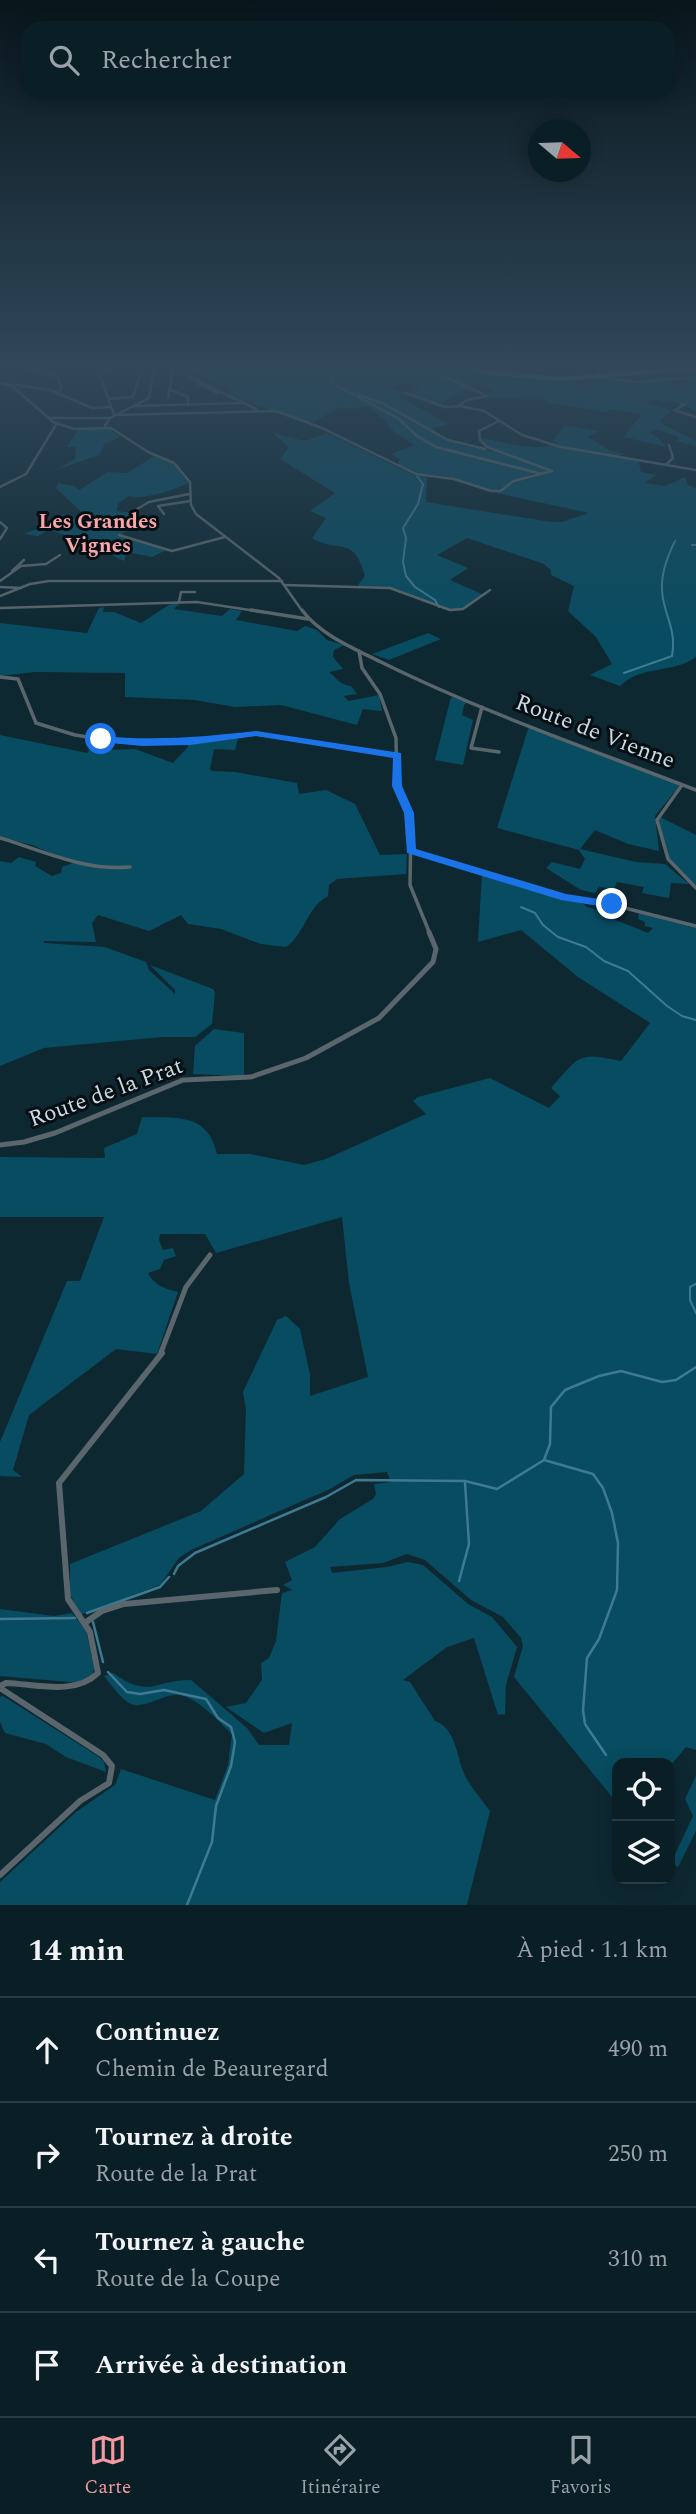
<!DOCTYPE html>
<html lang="fr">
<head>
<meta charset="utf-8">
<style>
  :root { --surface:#0a1e26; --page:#182b32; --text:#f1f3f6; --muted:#99a2a7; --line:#2a3c43; --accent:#f49aa0 }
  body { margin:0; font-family:Spectral,serif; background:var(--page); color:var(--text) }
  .controls { position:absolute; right:21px; bottom:21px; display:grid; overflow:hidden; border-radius:14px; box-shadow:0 4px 18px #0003 }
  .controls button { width:63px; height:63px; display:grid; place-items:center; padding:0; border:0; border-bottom:2px solid var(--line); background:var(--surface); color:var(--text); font:35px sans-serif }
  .compass { position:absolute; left:528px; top:119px; width:63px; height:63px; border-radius:50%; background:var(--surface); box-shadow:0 4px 18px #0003; rotate:109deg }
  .stop { position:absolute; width:21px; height:21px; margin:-16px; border:5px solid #1a73e8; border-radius:50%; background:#fff }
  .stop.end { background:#1a73e8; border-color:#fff; box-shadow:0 2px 7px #0008 }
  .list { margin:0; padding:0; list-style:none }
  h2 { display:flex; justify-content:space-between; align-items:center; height:91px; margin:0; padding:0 28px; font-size:30px }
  h2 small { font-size:23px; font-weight:400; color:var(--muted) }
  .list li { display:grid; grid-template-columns:46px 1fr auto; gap:21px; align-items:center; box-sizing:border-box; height:105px; padding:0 28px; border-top:2px solid var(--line) }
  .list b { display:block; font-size:26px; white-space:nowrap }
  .list p { margin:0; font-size:23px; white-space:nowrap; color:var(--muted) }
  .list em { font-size:23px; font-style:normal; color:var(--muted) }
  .icon { flex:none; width:38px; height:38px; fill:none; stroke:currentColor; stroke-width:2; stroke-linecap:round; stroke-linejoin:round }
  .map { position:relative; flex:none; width:696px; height:1905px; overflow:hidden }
  .search { position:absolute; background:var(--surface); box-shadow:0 4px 18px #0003; left:21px; right:21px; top:21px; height:77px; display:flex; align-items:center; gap:18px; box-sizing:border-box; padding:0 24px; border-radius:21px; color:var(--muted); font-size:26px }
  .sheet { height:511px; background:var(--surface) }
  nav { display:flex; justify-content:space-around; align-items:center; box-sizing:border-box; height:98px; border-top:2px solid var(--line); background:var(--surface); font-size:19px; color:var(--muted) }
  nav a { display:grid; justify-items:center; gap:4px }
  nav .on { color:var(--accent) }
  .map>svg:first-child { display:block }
</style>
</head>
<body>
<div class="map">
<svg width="696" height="1905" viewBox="0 0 696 1905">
  <rect width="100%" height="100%" fill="#0e2832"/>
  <g fill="#084c61">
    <path d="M184 366H347L343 369 350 366H451L473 373 573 379 577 385H588L596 379 641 385 640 382 675 380 676 385 685 387V379L696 377V412C686 403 670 400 653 400L648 404 671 410 659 422 696 441V446L676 441 679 437 655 429 649 433 656 436 667 447 624 437 641 415 611 409 607 412 547 403 544 399 487 398 493 387 474 385 470 389 476 393 465 391 436 404 405 393 422 387 409 383 391 387 404 394 397 396 448 424 434 428V432C453 446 471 447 493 451L480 438C508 442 533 453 559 443L553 441 565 425 598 431 588 437 611 451 625 454 618 456 638 459 641 472 656 475 645 483 665 486 685 477 688 485 696 488V657C673 674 640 665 620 686L590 675 612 664 596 637 568 611 574 586 551 575V570L544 564 467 538 437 555 468 568 450 580 484 595 464 608 450 610 394 588 360 587 358 585 365 576C354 534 338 554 312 538L326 518 310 511 335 493 280 459 289 447 273 433 305 441 327 433 414 475 427 477 426 502 551 522H562L589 513 496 493 518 481 546 474 538 472 494 491 446 476 415 473 398 464 400 459 391 454 414 445 394 432 385 420 367 406 350 409 341 407 311 423C283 412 255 406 228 394L232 391 188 370H179Z"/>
    <polygon points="109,429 120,437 105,443 99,455 58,469 75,459 76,447 67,447 78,430"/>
    <path d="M155 456 173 464 189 483C172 490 147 500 128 496L118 504 117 511 134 513 139 524 156 525V527H133L120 535 166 550 152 557 127 552 124 561 108 553 88 548 94 544 49 530 38 536 25 534C36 527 47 530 58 524L49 521 64 514 87 523 90 520 56 488 58 483 74 486 79 490 108 472 127 473Z"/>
    <path d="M172 603H180L174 609 222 616 230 609 242 611 236 620 297 631 305 626 317 630 327 640 344 645 334 650 333 657 343 669 329 672C335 677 342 686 351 686L357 694 343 696 349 701 379 695 382 711 363 709 357 725 281 705 235 707 195 700 125 697V673L35 672 0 676V623L87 633 99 608 104 607 103 612H114L141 623Z"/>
    <polygon points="428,633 441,639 389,660 372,654"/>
    <polygon points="451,697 468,702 464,705 462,715 473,720 463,765 435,760"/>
    <polygon points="529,726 680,785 655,816 659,851 628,844 595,830 580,849 636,862 665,864 689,884 671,883 669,898 642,893 644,887 617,882 614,889 599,887 595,893 581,890 546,868 552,862 580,869 585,859 579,850 497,828"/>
    <path d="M0 735 87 753 92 746 101 743 109 750 135 749 173 763 188 747 187 743 238 738 235 750 214 749 210 769 212 771 235 772 297 783 299 794 326 790 355 804 380 855 407 854 406 874 337 879 329 885 328 896C307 907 305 934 286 947L261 944 221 929 188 924 181 915 149 931 98 915 92 923 96 942 44 941V943L105 947 146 962 149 970 175 994V990L150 965 213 989 215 993 212 1024 195 1037H162L44 1048 0 1066V861L11 863 19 857 36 862 35 866 52 876 61 873 62 867 73 863 32 845 0 837Z"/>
    <path d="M658 816 696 835V886C669 866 660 851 658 816Z"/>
    <path d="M482 873 562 898 579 901 587 907 613 914V919L648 933 653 928 645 926V922L638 919 639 913 696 927V1750L686 1747 670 1766V1763H627L622 1758 619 1760 621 1763H617V1803L514 1677 523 1646 521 1638 503 1617 471 1600 425 1560 407 1554 383 1563 330 1567 332 1573 387 1567 408 1562 423 1565 468 1604 492 1617 517 1647 506 1685 505 1714 498 1715 474 1638 447 1647 403 1680 410 1682 435 1721C458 1729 456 1761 467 1779 473 1790 482 1800 490 1811L467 1905H0V1882L76 1812 115 1785 121 1769 215 1800 228 1765 232 1734C218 1721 203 1703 184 1696 167 1690 147 1710 131 1704 121 1700 111 1684 104 1676L113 1673C149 1699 155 1680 191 1680L247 1728 259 1745H289L292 1723 264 1733 226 1707 246 1703 262 1680 261 1663 269 1658 276 1641 282 1593 293 1590 283 1585 292 1580 285 1562 315 1547 340 1519 373 1499 376 1494 374 1484 391 1482 387 1472 354 1475 330 1489 191 1550 179 1558 160 1585 80 1615 70 1594V1564L201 1511 244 1474 246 1409 243 1392 277 1320 286 1316 300 1329 310 1375V1396L368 1377 349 1283 342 1217 216 1253 205 1234H160L159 1240 163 1250 173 1248 176 1256 164 1260 160 1269 148 1273C154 1285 165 1289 178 1292L157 1354 116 1349 29 1415 13 1470 22 1477 0 1476V1442L67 1281H80L104 1217H0V1157L105 1158 104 1148 137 1134 142 1117C177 1118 208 1113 217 1154H250L304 1165 326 1159 426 1114 413 1101 418 1097 490 1078 549 1108 560 1096 551 1088C580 1056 576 1052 621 1061L650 1023 578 977 521 930 478 942Z"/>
    <polygon points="214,1029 244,1033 244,1076 193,1074 195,1046"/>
    <polygon points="0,1609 54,1616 72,1613 86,1630 94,1668 92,1675 82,1683 0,1676"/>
    <polygon points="3,1696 99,1757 104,1762 106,1772 66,1757 46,1744 5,1733 0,1722 0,1697"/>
    <polygon points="696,1776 696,1831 678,1867 671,1863 693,1816 685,1799"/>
  </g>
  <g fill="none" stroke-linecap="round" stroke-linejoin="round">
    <g stroke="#3e7b92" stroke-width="2">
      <polyline points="417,476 423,484 418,504 403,528 406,538 403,562 406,576 415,587 435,600 439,607"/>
      <polyline points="692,545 696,545"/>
      <path d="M624 673 672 656C677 627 663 615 662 590 661 573 668 555 675 541"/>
      <polyline points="521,907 535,913 543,925 558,937 586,947 604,961 628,971 667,1006 682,1016 696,1020"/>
      <polyline points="696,1284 690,1287 690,1300 696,1313"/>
    </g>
    <g stroke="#3e7b92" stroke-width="2.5">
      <polyline points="544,1460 593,1474 603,1488 612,1513 618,1543 617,1590 599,1639 587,1658 583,1710 585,1724 606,1755"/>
      <polyline points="174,1574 178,1566 195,1553 326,1497 356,1480 465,1481 497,1489 544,1460 550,1444 551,1407 565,1390 599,1376 621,1371 662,1382 676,1380 696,1367"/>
      <polyline points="459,1581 469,1544 465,1483"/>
      <polyline points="87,1613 160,1587 169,1577"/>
      <polyline points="0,1619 75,1618"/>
      <polyline points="93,1622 103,1662"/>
      <polyline points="108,1672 127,1692 140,1694 164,1690 206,1699 218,1718 231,1727 235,1742 231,1766 216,1806 212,1842 187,1905"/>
    </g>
    <g stroke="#5a666b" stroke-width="2.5">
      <polyline points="17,366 57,376 62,389 57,392"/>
      <polyline points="100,366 113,368 100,375 114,415"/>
      <polyline points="167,366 256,409"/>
      <polyline points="348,366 333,376 332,383 399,419 417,436 436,447 542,474"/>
      <polyline points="595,366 603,376"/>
      <polyline points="423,367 487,396 467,400 460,405"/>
      <polyline points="593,377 638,382 696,377"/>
      <polyline points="0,383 12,386 53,422 74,429 111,428 148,452 174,463 190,482 191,505 196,514 279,578 303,612"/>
      <polyline points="197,383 218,393"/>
      <polyline points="11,384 50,390 92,408 111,407"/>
      <polyline points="169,389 188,397 188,405"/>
      <polyline points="405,393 445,407 460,406 484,411 522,435 561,447 696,470"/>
      <polyline points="359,395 384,404 448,440 485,449"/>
      <polyline points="168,398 173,371"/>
      <polyline points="108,399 133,397 139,378 138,368 154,366"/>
      <polyline points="134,406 244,403"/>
      <polyline points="674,410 696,417"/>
      <polyline points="675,410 684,405 681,404"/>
      <polyline points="115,415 276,411 322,428 416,474 454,479 491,491 500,491 514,481 552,471 487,447 480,440 479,431 499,421"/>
      <polyline points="49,418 109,418"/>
      <polyline points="105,426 110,418 149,398 155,366"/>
      <polyline points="666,465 673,458 669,445"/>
      <polyline points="0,487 26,474 57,423"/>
      <polyline points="137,509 149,502 189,494"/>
      <polyline points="164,514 158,506 190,501"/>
      <polyline points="0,522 7,528 0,539"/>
      <polyline points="119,535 172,551 225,537"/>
      <polyline points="12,571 24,560"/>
      <polyline points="0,581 21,566 46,564 60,555"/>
      <polyline points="284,585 390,588 450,610 463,609 490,590"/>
      <polyline points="0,587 21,588"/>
      <polyline points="0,596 30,584 49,581 282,581"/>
      <polyline points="179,602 181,592 195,592"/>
      <polyline points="0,608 197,602 263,612"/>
    </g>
    <g stroke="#5a666b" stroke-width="3.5">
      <polyline points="251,610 308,619"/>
      <path d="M302 610C319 634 355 649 381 662 482 712 590 749 696 790"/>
      <polyline points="359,651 362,668 380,694 396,738 397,786 411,822 410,885 430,934"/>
      <polyline points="0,677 18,679 36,723 75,735 120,742 190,742 256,734 398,755"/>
      <polyline points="482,707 471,748 499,752"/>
      <polyline points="682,785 657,820 668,859 696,888"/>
      <path d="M0 838C44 851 83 871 130 867"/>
      <polyline points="411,851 565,897 605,903 696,926"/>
    </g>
    <g stroke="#5a666b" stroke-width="5">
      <polyline points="0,1145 24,1142 55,1133 183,1080 251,1077 306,1058 379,1018 433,962 436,949 429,932"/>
      <polyline points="160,1355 186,1287 210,1255"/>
    </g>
    <g stroke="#5a666b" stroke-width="6">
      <polyline points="86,1622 102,1611 124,1604 277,1590"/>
      <path d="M0 1686 6 1683C35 1684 75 1696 98 1673L90 1632 68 1599 59 1483 162 1353"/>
      <polyline points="0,1688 103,1755 112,1766 109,1783 80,1801 0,1875"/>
    </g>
    <polyline stroke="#798b94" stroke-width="4.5" points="457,366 495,373 561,379 696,368"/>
  </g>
  <linearGradient id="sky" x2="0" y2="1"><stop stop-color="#08161c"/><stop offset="0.58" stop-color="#30485a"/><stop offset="1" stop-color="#30485a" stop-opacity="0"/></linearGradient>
  <rect width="696" height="632" fill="url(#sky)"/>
  <path fill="#1a73e8" d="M256 731 401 753 402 786 414 813 416 849 566 894 612 901 617 904 612 908 561 900 407 853 404 813 392 786 393 758 256 736 190 745 142 746 101 742 97 739 101 736C154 741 204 737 256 731Z"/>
  <g text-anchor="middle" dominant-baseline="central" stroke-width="6" stroke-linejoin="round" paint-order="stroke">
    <g font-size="21" font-weight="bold" fill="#f9a5aa" stroke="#050f13">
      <text x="98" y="522">Les Grandes<tspan x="98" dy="24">Vignes</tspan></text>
    </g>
    <g font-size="23" fill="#cbdae1" stroke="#050f13">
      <text transform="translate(595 732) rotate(21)">Route de Vienne</text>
      <text transform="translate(106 1093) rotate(-20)">Route de la Prat</text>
    </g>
  </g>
</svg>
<div class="controls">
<button><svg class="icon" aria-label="locate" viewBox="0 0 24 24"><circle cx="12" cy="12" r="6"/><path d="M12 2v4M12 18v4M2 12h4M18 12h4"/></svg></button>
<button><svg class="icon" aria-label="layers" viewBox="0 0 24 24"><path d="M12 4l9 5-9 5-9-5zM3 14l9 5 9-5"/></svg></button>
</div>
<svg class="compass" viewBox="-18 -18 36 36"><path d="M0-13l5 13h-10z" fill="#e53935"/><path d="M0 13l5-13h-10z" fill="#99a2a7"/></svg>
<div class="stop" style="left:101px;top:739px"></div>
<div class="stop end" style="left:612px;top:904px"></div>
<div class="search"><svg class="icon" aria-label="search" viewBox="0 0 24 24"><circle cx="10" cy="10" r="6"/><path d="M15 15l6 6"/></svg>Rechercher</div>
</div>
<section class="sheet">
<h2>14 min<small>À pied · 1.1 km</small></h2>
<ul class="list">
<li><svg class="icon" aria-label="ahead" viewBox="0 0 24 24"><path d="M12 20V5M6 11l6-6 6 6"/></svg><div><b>Continuez</b><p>Chemin de Beauregard</p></div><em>490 m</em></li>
<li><svg class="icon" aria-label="right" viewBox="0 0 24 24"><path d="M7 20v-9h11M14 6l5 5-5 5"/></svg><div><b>Tournez à droite</b><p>Route de la Prat</p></div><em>250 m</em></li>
<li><svg class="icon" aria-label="left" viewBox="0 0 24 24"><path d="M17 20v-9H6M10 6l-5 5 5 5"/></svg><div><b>Tournez à gauche</b><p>Route de la Coupe</p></div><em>310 m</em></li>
<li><svg class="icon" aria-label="arrive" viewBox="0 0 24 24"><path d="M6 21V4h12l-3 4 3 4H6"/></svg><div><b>Arrivée à destination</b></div></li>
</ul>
</section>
<nav>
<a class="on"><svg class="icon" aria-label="map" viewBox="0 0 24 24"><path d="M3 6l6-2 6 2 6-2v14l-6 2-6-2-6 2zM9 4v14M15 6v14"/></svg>Carte</a>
<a><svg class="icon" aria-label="directions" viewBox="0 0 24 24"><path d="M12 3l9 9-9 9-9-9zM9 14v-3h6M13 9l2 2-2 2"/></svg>Itinéraire</a>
<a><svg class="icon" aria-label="saved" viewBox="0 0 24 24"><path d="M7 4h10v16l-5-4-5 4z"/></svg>Favoris</a>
</nav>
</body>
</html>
